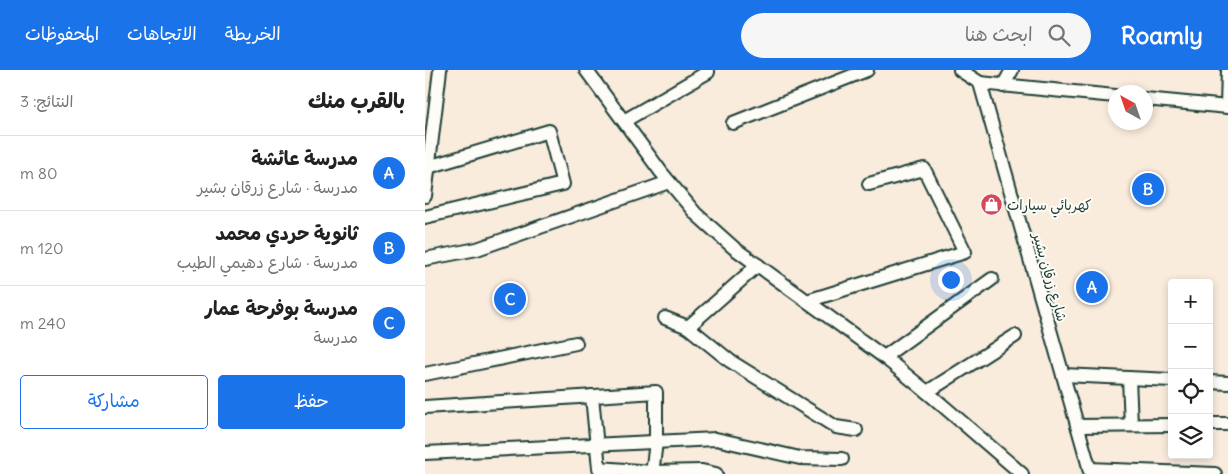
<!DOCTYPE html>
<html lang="ar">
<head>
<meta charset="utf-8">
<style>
  :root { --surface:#fff; --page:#f6f6f6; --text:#222; --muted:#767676; --line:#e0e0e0; --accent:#1a73e8 }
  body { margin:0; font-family:Delius,"Playpen Sans Arabic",sans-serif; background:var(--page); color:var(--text); direction:rtl }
  .controls { position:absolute; right:15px; bottom:15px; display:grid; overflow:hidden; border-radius:5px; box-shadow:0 2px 8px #0003 }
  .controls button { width:45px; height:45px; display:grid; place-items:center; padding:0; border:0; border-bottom:1px solid var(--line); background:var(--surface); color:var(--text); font:25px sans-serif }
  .compass { position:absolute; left:683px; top:15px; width:45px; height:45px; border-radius:50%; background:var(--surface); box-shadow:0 2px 8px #0003; rotate:320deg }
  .you { position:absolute; left:525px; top:209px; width:18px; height:18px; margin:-12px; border:4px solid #fff; border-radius:50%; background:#1a73e8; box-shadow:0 0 0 8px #1a73e833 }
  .badge { display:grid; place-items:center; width:32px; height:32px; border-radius:50%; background:var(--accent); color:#fff; font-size:16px; font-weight:700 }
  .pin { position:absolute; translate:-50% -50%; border:2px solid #fff; box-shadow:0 1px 5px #0006 }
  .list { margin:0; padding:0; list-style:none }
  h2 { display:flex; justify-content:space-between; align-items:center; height:65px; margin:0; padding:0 20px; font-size:21px }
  h2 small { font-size:16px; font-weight:400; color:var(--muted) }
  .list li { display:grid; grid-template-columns:32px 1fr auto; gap:15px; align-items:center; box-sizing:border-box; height:75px; padding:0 20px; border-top:1px solid var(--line) }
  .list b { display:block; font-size:19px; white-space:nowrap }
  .list p { margin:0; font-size:16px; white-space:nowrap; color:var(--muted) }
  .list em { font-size:16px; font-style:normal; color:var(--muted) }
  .actions { display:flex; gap:10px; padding:15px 20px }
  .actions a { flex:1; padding:11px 0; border:1px solid var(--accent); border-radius:5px; text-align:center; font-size:18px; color:var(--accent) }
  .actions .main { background:var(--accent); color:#fff }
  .icon { flex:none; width:28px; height:28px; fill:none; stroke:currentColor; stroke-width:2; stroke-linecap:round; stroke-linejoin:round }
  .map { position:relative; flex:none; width:803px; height:404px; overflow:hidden; direction:ltr }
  header { display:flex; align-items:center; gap:30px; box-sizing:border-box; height:70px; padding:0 25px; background:var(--accent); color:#fff }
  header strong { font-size:24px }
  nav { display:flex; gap:28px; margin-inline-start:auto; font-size:18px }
  .search { width:350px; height:45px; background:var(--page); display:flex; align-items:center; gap:12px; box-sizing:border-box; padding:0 18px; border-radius:28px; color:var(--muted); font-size:19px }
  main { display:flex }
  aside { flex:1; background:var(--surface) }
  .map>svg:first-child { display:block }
</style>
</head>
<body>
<header>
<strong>Roamly</strong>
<div class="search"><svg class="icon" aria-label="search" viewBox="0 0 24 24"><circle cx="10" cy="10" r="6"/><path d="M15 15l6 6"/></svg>ابحث هنا</div>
<nav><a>الخريطة</a><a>الاتجاهات</a><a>المحفوظات</a></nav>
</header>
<main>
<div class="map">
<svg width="803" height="404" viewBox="0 0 803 404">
  <rect width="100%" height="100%" fill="#f9ecdd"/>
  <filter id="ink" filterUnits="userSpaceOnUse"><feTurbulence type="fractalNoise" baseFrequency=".02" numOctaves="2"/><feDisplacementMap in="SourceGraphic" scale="10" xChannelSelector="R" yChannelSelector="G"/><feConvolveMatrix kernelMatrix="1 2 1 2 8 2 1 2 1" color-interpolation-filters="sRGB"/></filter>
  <g filter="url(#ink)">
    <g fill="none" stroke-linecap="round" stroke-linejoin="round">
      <defs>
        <g id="minor">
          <polyline points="161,0 236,102 271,144 309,178 459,287 502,322 597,404"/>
          <polyline points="535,0 555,13 666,404"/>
          <polyline points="555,13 690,26"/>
          <polyline points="578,16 587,0"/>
          <polyline points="720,29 803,37"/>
          <polyline points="802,37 803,0"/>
          <polyline points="199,51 283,2"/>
          <polyline points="308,53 442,0"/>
          <polyline points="0,126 15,0"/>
          <polyline points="0,147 138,114 124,61 3,97"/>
          <polyline points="0,189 52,179 244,112"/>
          <polyline points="382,231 540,182 499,99 444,114"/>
          <polyline points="240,248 263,257 333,195"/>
          <polyline points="263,257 305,291 411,357 431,360"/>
          <polyline points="459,287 567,209"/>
          <polyline points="0,304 151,273"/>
          <polyline points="638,305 747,310"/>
          <polyline points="704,308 706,355"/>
          <polyline points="784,312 803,313"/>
          <polyline points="502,322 590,266"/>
          <polyline points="167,326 174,398 227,402 277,401 291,404"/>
          <polyline points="0,337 231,322 231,372 227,404"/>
          <polyline points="784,354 803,354"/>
          <polyline points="652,356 747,355"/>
          <polyline points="0,383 291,369 375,388 417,389"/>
          <polyline points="664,399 790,404"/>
        </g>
      </defs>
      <use href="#minor" stroke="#1f3d34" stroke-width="16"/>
      <use href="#minor" stroke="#fdfcf7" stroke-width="12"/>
    </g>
  </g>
  <defs>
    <symbol id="shop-disc" viewBox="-11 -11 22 22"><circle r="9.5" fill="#d1495b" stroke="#fdfcf7"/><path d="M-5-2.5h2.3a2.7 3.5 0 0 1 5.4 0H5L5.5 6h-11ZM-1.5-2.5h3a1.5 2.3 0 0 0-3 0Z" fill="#fff"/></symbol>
  </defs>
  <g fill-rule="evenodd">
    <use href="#shop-disc" x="554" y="122" width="25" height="25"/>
  </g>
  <g text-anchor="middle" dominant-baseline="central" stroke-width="4" stroke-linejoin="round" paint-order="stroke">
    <g font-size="14" fill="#1f3d34" stroke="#fdfcf7" text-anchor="start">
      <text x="582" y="135">كهربائي سيارات</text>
    </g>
    <g font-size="14" fill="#1f3d34" stroke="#fdfcf7">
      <text transform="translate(625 207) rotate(74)">شارع زرقان بشير</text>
    </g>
  </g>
</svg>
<div class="controls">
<button>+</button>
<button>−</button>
<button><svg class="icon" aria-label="locate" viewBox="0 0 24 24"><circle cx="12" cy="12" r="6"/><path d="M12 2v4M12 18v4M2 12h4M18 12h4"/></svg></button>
<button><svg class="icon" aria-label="layers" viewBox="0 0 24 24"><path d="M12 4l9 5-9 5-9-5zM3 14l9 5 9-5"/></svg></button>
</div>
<svg class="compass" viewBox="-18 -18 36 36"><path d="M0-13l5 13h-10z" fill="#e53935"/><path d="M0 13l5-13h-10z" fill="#767676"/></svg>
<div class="you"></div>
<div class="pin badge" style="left:667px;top:217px">A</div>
<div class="pin badge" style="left:723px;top:119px">B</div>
<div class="pin badge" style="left:85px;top:229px">C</div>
</div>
<aside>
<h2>بالقرب منك<small>النتائج: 3</small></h2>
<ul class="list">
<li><span class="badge">A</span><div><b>مدرسة عائشة</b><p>مدرسة · شارع زرقان بشير</p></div><em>80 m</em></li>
<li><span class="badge">B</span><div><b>ثانوية حردي محمد</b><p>مدرسة · شارع دهيمي الطيب</p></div><em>120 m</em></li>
<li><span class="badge">C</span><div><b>مدرسة بوفرحة عمار</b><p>مدرسة</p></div><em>240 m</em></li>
</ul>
<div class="actions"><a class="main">حفظ</a><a>مشاركة</a></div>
</aside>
</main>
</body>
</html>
